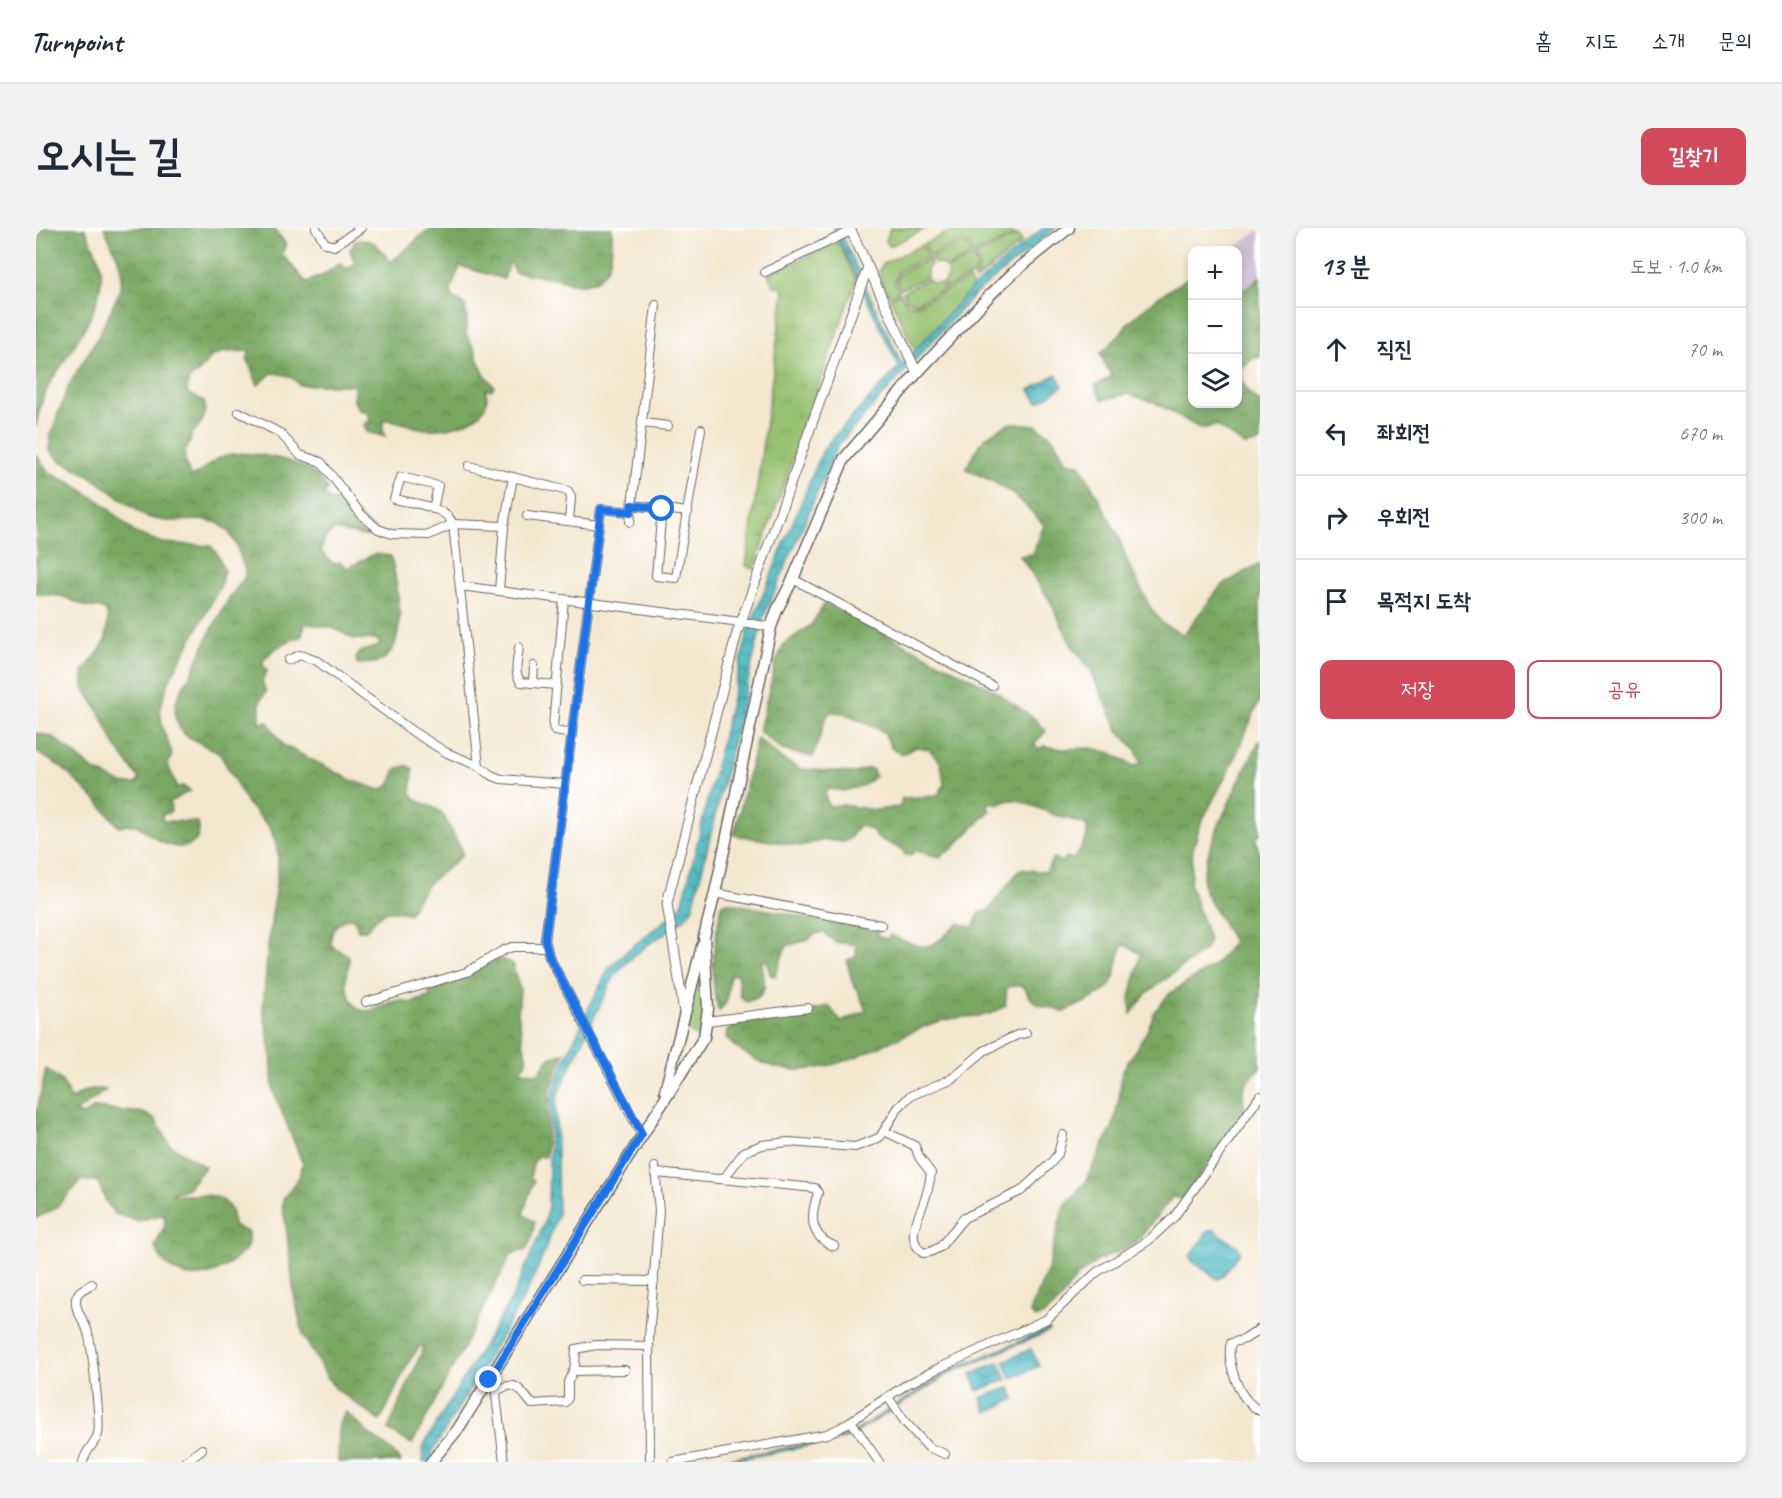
<!DOCTYPE html>
<html lang="ko">
<head>
<meta charset="utf-8">
<style>
  :root { --surface:#fff; --page:#f2f2f3; --text:#1f2937; --muted:#747a83; --line:#e0e1e3; --accent:#d1495b }
  body { margin:0; font-family:Caveat,"Poor Story",sans-serif; background:var(--page); color:var(--text) }
  .controls { position:absolute; right:18px; top:18px; display:grid; overflow:hidden; border-radius:12px; box-shadow:0 3px 9px #0003 }
  .controls button { width:54px; height:54px; display:grid; place-items:center; padding:0; border:0; border-bottom:2px solid var(--line); background:var(--surface); color:var(--text); font:30px sans-serif }
  .stop { position:absolute; width:18px; height:18px; margin:-14px; border:4px solid #1a73e8; border-radius:50%; background:#fff }
  .stop.end { background:#1a73e8; border-color:#fff; box-shadow:0 2px 6px #0008 }
  .list { margin:0; padding:0; list-style:none }
  h2 { display:flex; justify-content:space-between; align-items:center; height:78px; margin:0; padding:0 24px; font-size:26px }
  h2 small { font-size:20px; font-weight:400; color:var(--muted) }
  .list li { display:grid; grid-template-columns:39px 1fr auto; gap:18px; align-items:center; box-sizing:border-box; height:84px; padding:0 24px; border-top:2px solid var(--line) }
  .list b { display:block; font-size:22px; white-space:nowrap }
  .list em { font-size:20px; font-style:normal; color:var(--muted) }
  .actions { display:flex; gap:12px; padding:18px 24px }
  .actions a { flex:1; padding:14px 0; border:2px solid var(--accent); border-radius:12px; text-align:center; font-size:21px; color:var(--accent) }
  .actions .main { background:var(--accent); color:#fff }
  .icon { flex:none; width:33px; height:33px; fill:none; stroke:currentColor; stroke-width:2; stroke-linecap:round; stroke-linejoin:round }
  .map { position:relative; flex:none; width:1224px; height:1234px; overflow:hidden; border-radius:12px }
  header { display:flex; align-items:center; gap:36px; box-sizing:border-box; height:84px; padding:0 30px; background:var(--surface); border-bottom:2px solid var(--line) }
  header strong { font-size:28px }
  nav { display:flex; gap:33px; margin-inline-start:auto; font-size:21px }
  .intro { display:flex; align-items:center; justify-content:space-between; box-sizing:border-box; height:144px; padding:0 36px }
  h1 { margin:0; font-size:42px }
  .button { padding:15px 27px; border-radius:12px; background:var(--accent); color:#fff; font-size:21px; font-weight:700 }
  main { display:flex; gap:36px; padding:0 36px }
  aside { flex:1; background:var(--surface); border-radius:12px; box-shadow:0 3px 9px #0003 }
  .map>svg:first-child { display:block }
</style>
</head>
<body>
<header>
<strong>Turnpoint</strong>
<nav><a>홈</a><a>지도</a><a>소개</a><a>문의</a></nav>
</header>
<div class="intro"><h1>오시는 길</h1><a class="button">길찾기</a></div>
<main>
<div class="map">
<svg width="1224" height="1234" viewBox="0 0 1224 1234">
  <defs>
    <pattern id="forest-crowns" width="20" height="18" patternUnits="userSpaceOnUse" patternTransform="scale(1.5)"><rect width="20" height="18" fill="#79a762"/><path d="M2 6a3 3 0 1 1 6 0M12 15a3 3 0 1 1 6 0" fill="none" stroke="#628750"/></pattern>
    <pattern id="park-tufts" width="24" height="20" patternUnits="userSpaceOnUse" patternTransform="scale(1.5)"><rect width="24" height="20" fill="#97c16f"/><path d="M3 7l-1-3M5 7V3M7 7l1-3M15 17l-1-3M17 17v-4M19 17l1-3" fill="none" stroke="#82a560"/></pattern>
    <pattern id="water-waves" width="16" height="10" patternUnits="userSpaceOnUse" patternTransform="scale(1.5)"><rect width="16" height="10" fill="#48b7c1"/><path d="M0 5q4-4 8 0t8 0" fill="none" stroke="#3b949c"/></pattern>
  </defs>
  <rect width="100%" height="100%" fill="#fff"/>
  <filter id="ink" filterUnits="userSpaceOnUse"><feTurbulence type="fractalNoise" baseFrequency=".0167" numOctaves="2"/><feDisplacementMap in="SourceGraphic" scale="12" xChannelSelector="R" yChannelSelector="G"/><feConvolveMatrix kernelMatrix="1 2 1 2 8 2 1 2 1" color-interpolation-filters="sRGB"/></filter>
  <filter id="wash" filterUnits="userSpaceOnUse"><feTurbulence type="fractalNoise" baseFrequency=".008" numOctaves="4" result="noise"/><feDisplacementMap in="SourceGraphic" scale="24" xChannelSelector="R" yChannelSelector="G"/><feGaussianBlur stdDeviation="1.35" result="paint"/><feColorMatrix in="noise" values="0 0 0 0 0 0 0 0 0 0 0 0 0 0 0 0 0 1.4 0 .05"/><feComposite in="paint" operator="in"/></filter>
  <g filter="url(#wash)">
    <rect width="100%" height="100%" fill="#f4e7d0"/>
    <polygon fill="#ccbfd4" points="1224,2 1224,120 1202,88 1202,22 1194,22"/>
    <g fill="#97c16f" stroke="#5a6e46" stroke-width="1.5">
      <polygon points="854,0 891,0 854,18 850,13"/>
      <polygon points="921,0 963,0 979,6 938,26 933,17 925,13 894,28 888,16"/>
      <polygon points="982,7 986,14 939,53 937,49 941,47 943,40 939,28"/>
      <polygon points="925,16 931,18 936,27 910,40 906,36 898,35 895,30"/>
      <path d="M886 17 892 29 861 44 859 54 863 63 853 68C847 56 838 45 848 35Z"/>
      <polygon points="937,29 941,38 940,45 910,60 907,55 912,49 911,42"/>
      <polygon points="893,31 895,36 891,42 891,49 865,61 861,53 863,46"/>
      <polygon points="892,51 896,55 905,56 908,61 880,75 871,72 867,64"/>
      <polygon points="933,51 937,60 880,121 878,120 854,70 864,65 871,76 881,77"/>
      <polygon points="665,745 669,781 663,810 651,802"/>
    </g>
    <g fill="url(#forest-crowns)" stroke="#4a623f" stroke-width="1.5">
      <path d="M0 0H49C54 15 64 26 65 43 68 80 33 125 14 155 6 169 3 183 0 199Z"/>
      <path d="M68 0H237L250 16 246 26 270 54 288 47 304 35 311 41 319 36 314 22 319 13C338 8 344 21 355 34L394 0H576C577 26 576 55 543 56 534 56 528 52 520 50 506 48 492 46 478 44L476 36 473 35 468 51 424 38 415 61 416 68 429 78 431 89 430 106 440 123 441 130 449 147 458 158 456 162 450 161C450 166 452 171 450 175 444 197 403 204 384 200 373 198 363 193 352 192L347 193V201L349 209 331 204 328 196 334 193 332 184 323 182 318 173V157H263C255 147 248 146 236 145L222 157 211 131 214 123 187 124 175 129 163 144 152 152 151 165 168 173C171 192 166 194 155 207 156 216 151 218 149 225 147 233 152 243 155 249 167 244 173 233 186 229 207 220 257 231 276 244 282 248 287 255 292 261L288 267 295 273 298 272 306 278 308 276 344 306 328 308 299 302 289 310 285 323 297 336 304 334 312 340 338 326 355 328C361 354 375 419 344 433 338 436 328 435 321 436L320 429 324 424 343 418V412L318 411 297 400 269 395 266 408C249 414 236 420 226 435L231 443 226 453 230 464 224 473V496L231 493 247 517 315 552 344 562C347 560 351 559 353 557 361 546 354 539 373 538L377 542 375 565C383 578 396 575 406 585L425 620 426 626C417 638 404 644 394 654 385 663 379 675 373 686 344 679 349 683 330 702H322L320 695 316 690C302 691 292 704 296 718L313 728C315 742 306 746 312 764 327 807 353 761 373 775L393 769 394 764 460 732 466 731 478 737V743L484 761 482 786 491 833 484 842 502 846 512 831 528 825 513 866 510 929 501 928 498 933 494 949 498 952 487 986 499 994 495 1012 490 1022 475 1026C443 1090 410 1153 376 1216L352 1202 388 1119 384 1118 374 1132 344 1193 299 1160 291 1149 267 1107 258 1067 250 997 246 977 247 971 263 949 267 936 237 862 235 822 227 781 232 718 242 640V626L239 613 234 600 211 575 184 526 149 507 144 501 139 489 140 475 145 462 156 445 173 406 193 370 209 349V342L200 316 193 304 182 295 169 292 130 293 110 289 53 247 23 232 14 222V208L33 157 62 109 83 65 86 48 82 30Z"/>
      <path d="M1156 47V176H1202V65H1204L1224 49V129L1218 130 1206 140C1205 156 1210 165 1224 174V214L1209 218 1181 198 1165 201 1118 174 1092 166 1066 172 1059 158 1076 148 1064 126 1085 106 1091 96 1118 72Z"/>
      <path d="M975 195 1000 197 1016 209 1032 235 1044 236 1082 307 1091 333 1114 379 1127 396 1147 407 1185 358 1224 335V471L1197 534 1164 597 1157 621 1154 657 1173 711 1169 722 1111 765 1095 786 1094 769 1105 726 1087 716C1082 727 1081 738 1078 749 1073 767 1043 776 1028 784 1021 781 1005 779 1000 775 985 765 996 753 971 759L969 778C964 780 959 785 953 786 943 789 932 788 921 790 911 791 900 794 890 798 836 819 772 865 714 828 705 822 696 819 690 809L691 803 704 795 759 788 793 778 805 794 830 783 823 765 816 754 811 732 820 729V716L800 715 787 704 776 707 773 712 750 718 739 748 734 747 731 732 726 733C727 755 737 766 710 774L704 768 701 746 694 747 690 775 683 783C671 751 680 711 685 677L690 674 842 703 841 708 850 711 854 707C893 724 892 723 923 695L937 700 944 684 952 683 984 641 1010 644 1017 630 1026 634 1030 629 1038 631 1051 609V598L1046 595 1022 588 982 572H973L962 577 957 573 951 578 954 583 916 621 904 629 880 623 874 627H869L867 622 841 610 836 602 823 597 815 609 808 614 789 612 765 618 698 607 721 510 744 530 764 541 819 545 832 540 837 542 839 548 828 557 807 563 792 561 789 565 792 578 806 577 839 582 864 579 866 570 901 568 908 557 905 535 893 521 881 519 866 526 856 521 848 504 808 485 795 484 790 489 777 529 746 522 723 503 740 434 748 416 776 396 789 375 954 460 998 490 1010 503 998 516 1003 521 1008 518 1026 521 1056 520 1075 525 1098 538 1105 535 1100 522 1082 502 1053 439 1036 418 1013 371 984 328 997 326 1008 297C980 266 968 257 930 241 944 214 946 207 975 195Z"/>
      <path d="M0 227 13 245 37 256 65 274 99 305 127 315 174 318 180 324 188 341 184 359 133 453 124 480 126 499 136 525 132 537 141 559 147 558 154 563 134 574 135 584 126 587 127 593 162 594C168 619 145 624 126 614 117 610 110 602 102 598 96 595 89 598 83 599L64 576 24 538 0 524V505L17 509 59 543 87 556H100L103 550 79 518 65 487 47 458V444L64 422 70 410 72 390 70 383 64 380 51 379 26 368 0 366Z"/>
      <path d="M1224 511V606L1220 610 1224 630V840C1208 857 1203 861 1210 884L1147 971 1136 969 1099 1016 1061 1033 1040 1050 1021 1076 1006 1088 999 1090 994 1085 996 1079 1012 1041 1027 980 1049 954 1077 898 1083 871 1086 844 1111 803 1119 783 1134 765 1179 737 1197 714C1191 700 1169 670 1167 657 1163 627 1210 541 1224 511Z"/>
      <path d="M10 841 26 853 35 871C47 864 56 858 70 862L39 885 48 887 59 880 107 885 119 891 134 917 169 939 152 960 140 964 137 967C156 969 187 960 195 983 197 987 197 994 197 998L212 1004C212 1008 213 1014 211 1018 210 1022 205 1026 202 1028 177 1055 132 1058 119 1018L129 997 128 986 103 993 79 986 71 975 62 954 46 952 19 981 0 990V887Z"/>
      <polygon points="310,1184 332,1205 356,1223 365,1234 302,1234 303,1195"/>
    </g>
    <polygon fill="url(#park-tufts)" stroke="#5a6e46" stroke-width="1.5" points="802,14 820,52 718,341 710,338 748,63 745,59 738,58 732,46"/>
    <g fill="url(#water-waves)" stroke="#326a6e" stroke-width="1.5">
      <path d="M797 0H802L866 136 934 62 1007 0H1020L939 66 802 217 727 391 657 679C650 693 634 701 622 710 604 722 584 738 574 756L522 866 520 876 522 986 506 1030 488 1070 398 1221 396 1225 398 1234H387V1220L391 1211 476 1070 508 996 512 978 515 870 527 836 551 784 573 740 593 721 641 683 647 674 712 403 786 224 793 214 863 139Z"/>
      <polygon points="1020,146 1027,158 1003,174 1001,173 994,162"/>
      <polygon points="1177,1001 1202,1019 1204,1024 1187,1048 1182,1051 1156,1033 1154,1028 1172,1003"/>
      <polygon points="1013,1101 1014,1103 916,1144 812,1210 736,1225 683,1234 672,1234 804,1210 815,1206 915,1142"/>
      <polygon points="995,1121 1003,1138 975,1150 968,1133"/>
      <polygon points="963,1134 971,1151 942,1163 935,1146"/>
      <polygon points="974,1159 979,1171 951,1185 945,1170"/>
    </g>
  </g>
  <g filter="url(#ink)">
    <g fill="none" stroke-linecap="round" stroke-linejoin="round">
      <defs>
        <g id="minor">
          <polyline points="280,0 289,15 298,18 325,0"/>
          <polyline points="729,44 815,3"/>
          <polyline points="203,184 244,205 264,227 285,234 325,286 342,301 356,306 393,307 417,296 468,298"/>
          <polyline points="606,195 632,198"/>
          <polyline points="433,238 532,263 535,269 533,293"/>
          <polyline points="596,277 652,284"/>
          <path d="M397 281 402 258 365 249 358 271C376 275 410 278 417 296L443 538"/>
          <polyline points="626,281 620,348 640,350 665,201"/>
          <polyline points="595,284 565,281 509,712 513,728 605,906"/>
          <polyline points="491,288 563,297"/>
          <polyline points="594,294 620,77"/>
          <polyline points="757,351 956,458"/>
          <polyline points="424,358 712,395 735,399"/>
          <polyline points="463,363 468,298 477,249"/>
          <polyline points="528,371 517,498 519,503 536,506"/>
          <path d="M483 419C482 430 477 445 485 454L520 457"/>
          <polyline points="252,432 264,427 281,433 376,503 411,525 443,538 455,547 465,551 529,556"/>
          <polyline points="497,455 498,438"/>
          <polyline points="679,665 845,697"/>
          <polyline points="330,774 431,744 466,723 476,719 510,719"/>
          <polyline points="671,793 772,780"/>
          <path d="M848 903 879 918 883 929 895 945C894 953 892 961 890 968 885 987 867 1009 887 1025L894 1024 904 1019 928 990 985 963 1014 936 1022 926 1027 907"/>
          <polyline points="620,945 682,951 689,949 708,924 726,917 752,914 819,919 838,912 844,909 862,880 874,868 915,851 948,823 981,807 990,805"/>
          <path d="M684 951 779 960 782 965C774 988 773 1008 798 1018"/>
          <polyline points="546,1052 618,1053"/>
          <path d="M1224 1101 1209 1111 1195 1115C1190 1128 1200 1159 1209 1170 1213 1176 1218 1179 1224 1183"/>
          <polyline points="538,1143 589,1142"/>
          <polyline points="876,1154 901,1141 1011,1091 1061,1044 1112,1013 1138,989 1224,868"/>
          <polyline points="852,1169 869,1194 892,1219 909,1226"/>
          <polyline points="815,1193 843,1234"/>
          <path d="M47 1234C50 1221 59 1216 62 1206 65 1195 56 1119 52 1105 50 1094 38 1083 40 1071 41 1063 49 1060 56 1056"/>
          <polyline points="149,1234 166,1221"/>
          <path d="M468 1234 460 1167 462 1162C482 1151 484 1163 496 1176L529 1174 532 1170V1154L539 1138 540 1121 560 1117 613 1118"/>
          <polyline points="614,1234 613,1110 623,983 619,939"/>
          <polyline points="637,1234 791,1206 804,1200 873,1155"/>
        </g>
        <g id="tertiary">
          <polyline points="814,0 881,145"/>
          <polyline points="648,784 633,688 631,676 635,659 701,405 832,39"/>
        </g>
        <g id="secondary">
          <polyline points="629,863 666,718"/>
          <polyline points="395,1234 422,1201 668,809 672,781 668,709 679,665 735,399 741,382 757,351 808,231 881,145 954,67 977,45 1033,0"/>
        </g>
      </defs>
      <use href="#minor" stroke="#68635b" stroke-width="10"/>
      <use href="#tertiary" stroke="#68635b" stroke-width="11"/>
      <use href="#secondary" stroke="#68635b" stroke-width="13"/>
      <use href="#minor" stroke="#fff" stroke-width="8"/>
      <use href="#tertiary" stroke="#fff" stroke-width="9"/>
      <use href="#secondary" stroke="#fff" stroke-width="10"/>
    </g>
  </g>
  <g fill="none" stroke-linecap="round" stroke-linejoin="round" filter="url(#ink)">
    <polyline stroke="#1a73e8" stroke-width="8" points="453,1152 606,906 513,728 509,712 565,281 595,284 596,277 626,281"/>
  </g>
</svg>
<div class="controls">
<button>+</button>
<button>−</button>
<button><svg class="icon" aria-label="layers" viewBox="0 0 24 24"><path d="M12 4l9 5-9 5-9-5zM3 14l9 5 9-5"/></svg></button>
</div>
<div class="stop" style="left:626px;top:281px"></div>
<div class="stop end" style="left:453px;top:1152px"></div>
</div>
<aside>
<h2>13 분<small>도보 · 1.0 km</small></h2>
<ul class="list">
<li><svg class="icon" aria-label="ahead" viewBox="0 0 24 24"><path d="M12 20V5M6 11l6-6 6 6"/></svg><div><b>직진</b></div><em>70 m</em></li>
<li><svg class="icon" aria-label="left" viewBox="0 0 24 24"><path d="M17 20v-9H6M10 6l-5 5 5 5"/></svg><div><b>좌회전</b></div><em>670 m</em></li>
<li><svg class="icon" aria-label="right" viewBox="0 0 24 24"><path d="M7 20v-9h11M14 6l5 5-5 5"/></svg><div><b>우회전</b></div><em>300 m</em></li>
<li><svg class="icon" aria-label="arrive" viewBox="0 0 24 24"><path d="M6 21V4h12l-3 4 3 4H6"/></svg><div><b>목적지 도착</b></div></li>
</ul>
<div class="actions"><a class="main">저장</a><a>공유</a></div>
</aside>
</main>
</body>
</html>
